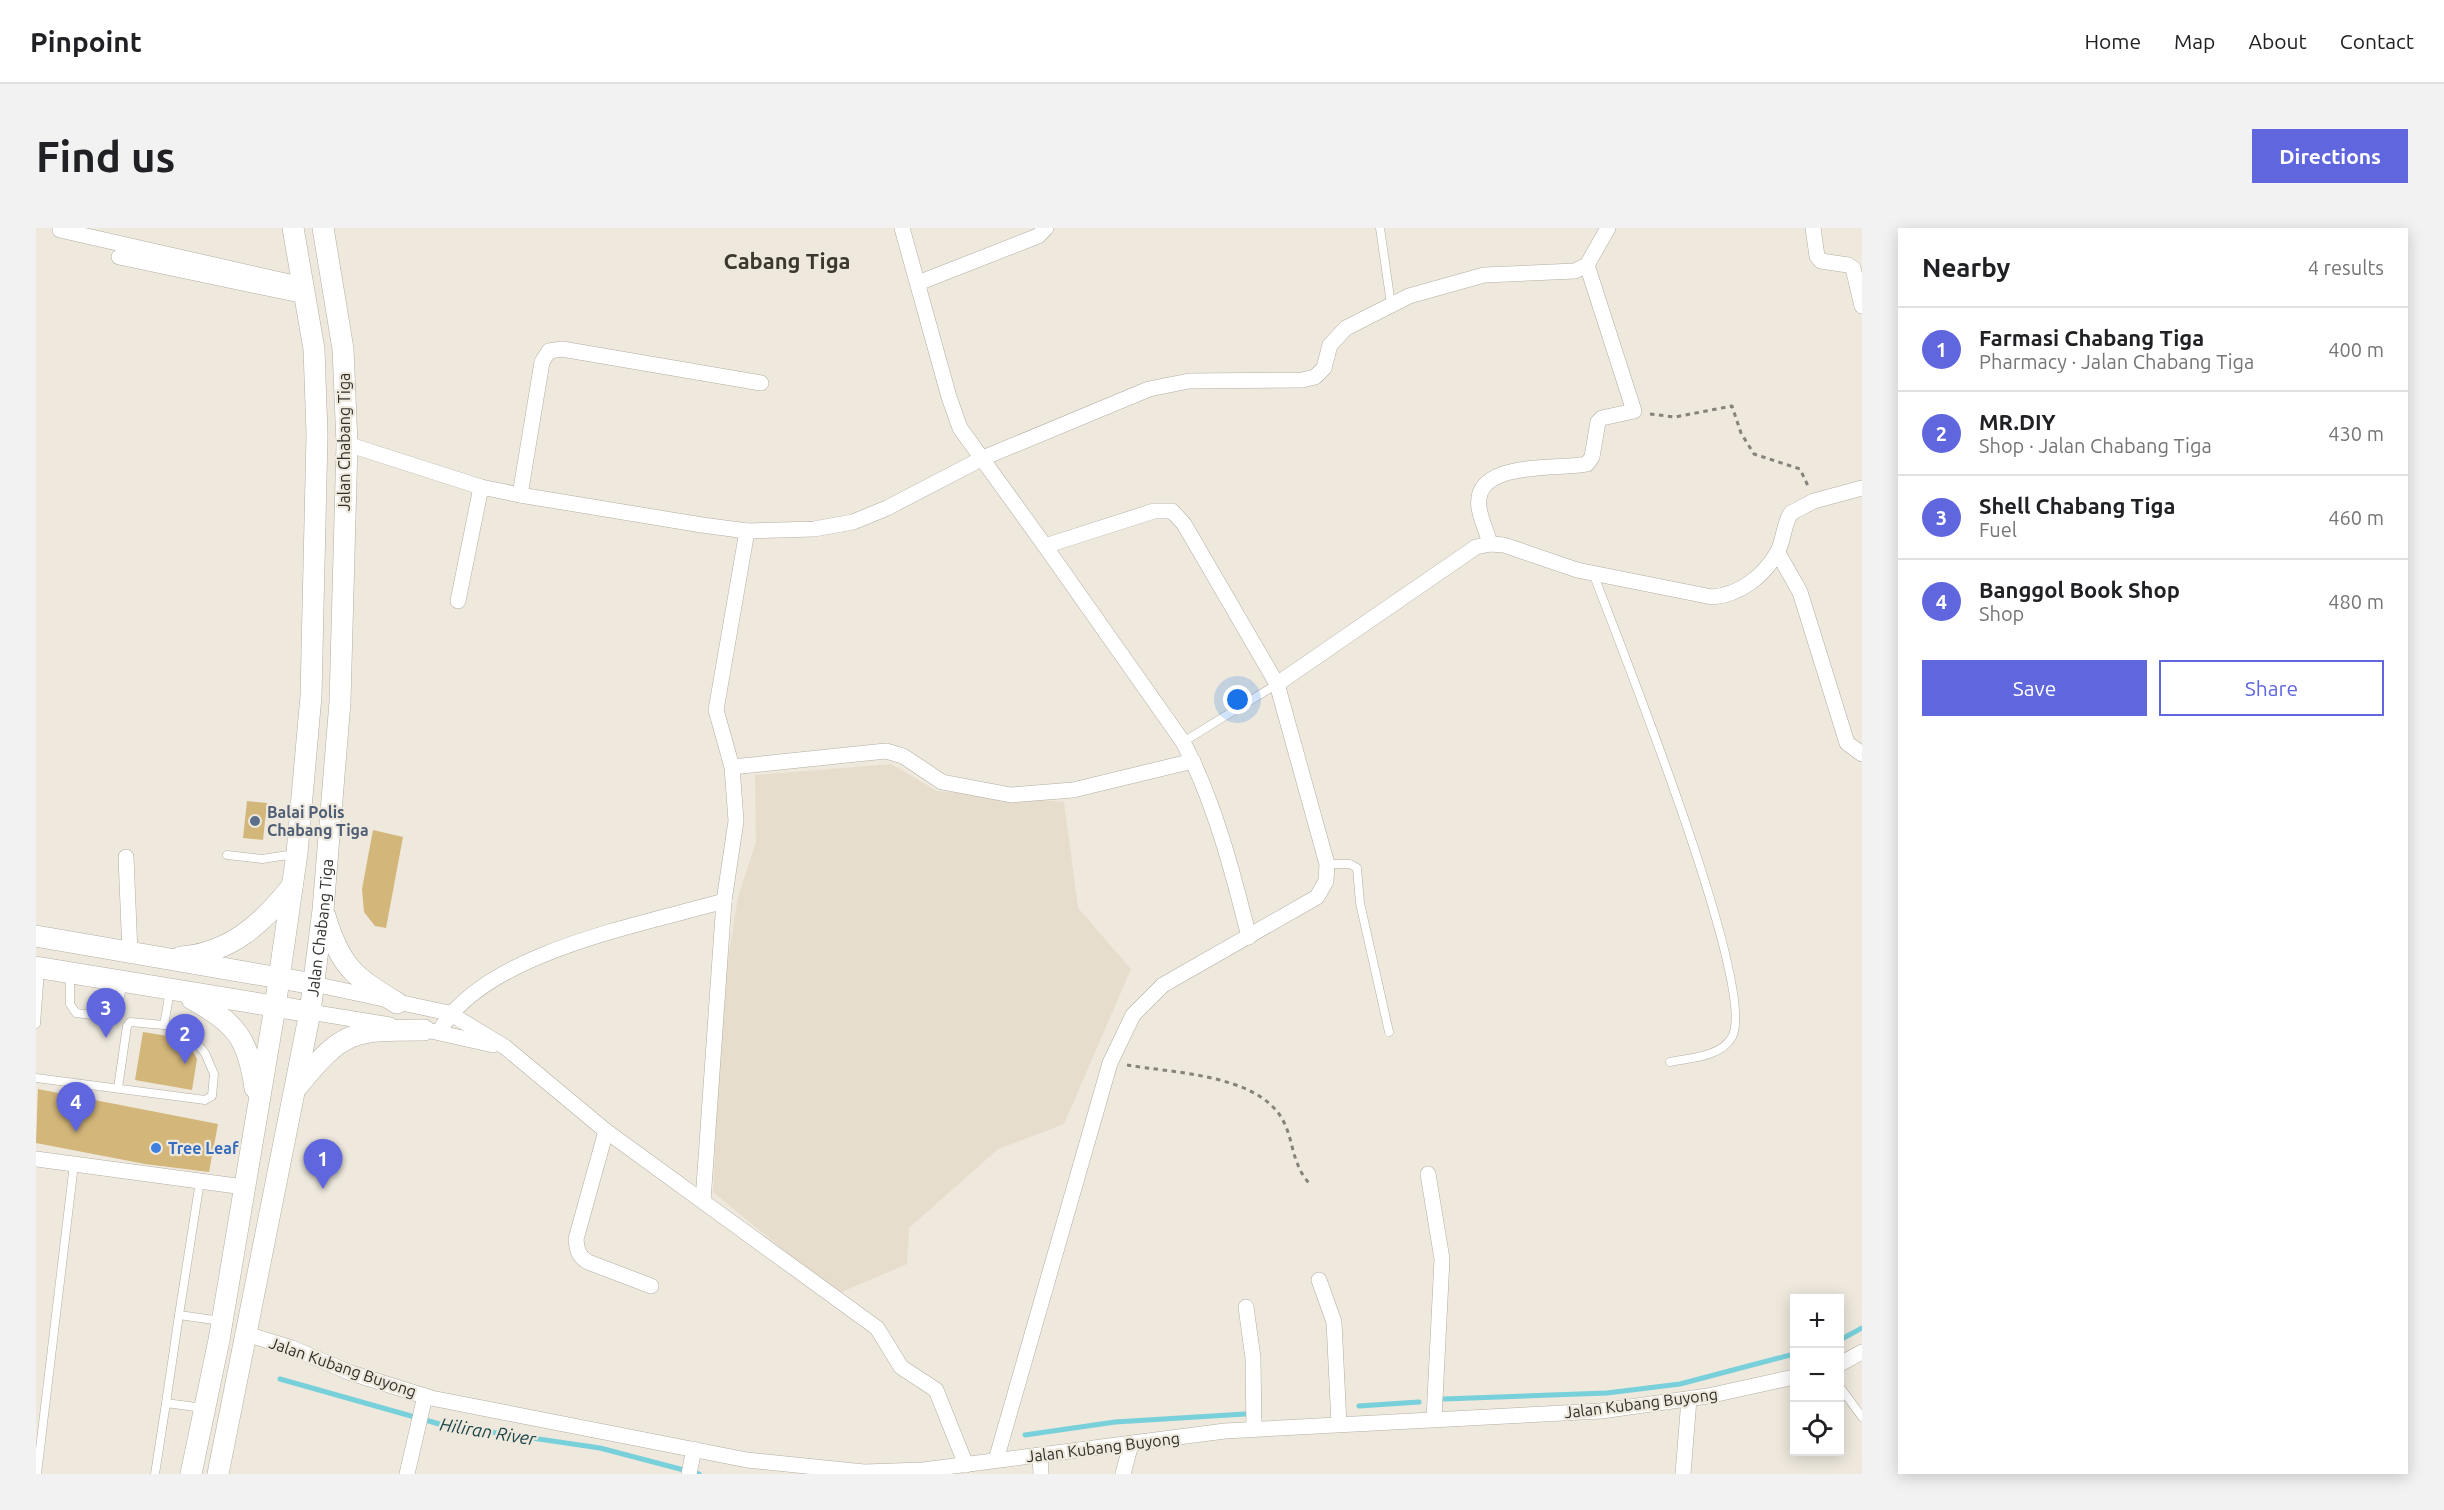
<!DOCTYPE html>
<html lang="en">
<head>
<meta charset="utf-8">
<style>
  :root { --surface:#fff; --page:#f2f2f2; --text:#202124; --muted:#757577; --line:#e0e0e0; --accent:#5f66de }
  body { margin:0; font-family:Ubuntu,sans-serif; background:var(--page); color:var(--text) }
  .controls { position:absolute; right:18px; bottom:18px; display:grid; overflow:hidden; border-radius:0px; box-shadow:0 3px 15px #0003 }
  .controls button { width:54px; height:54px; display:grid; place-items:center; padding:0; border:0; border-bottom:2px solid var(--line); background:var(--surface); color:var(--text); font:30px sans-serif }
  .you { position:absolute; left:1202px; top:472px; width:21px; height:21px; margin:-15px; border:4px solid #fff; border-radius:50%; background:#1a73e8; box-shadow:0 0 0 9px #1a73e833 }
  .badge { display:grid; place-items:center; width:39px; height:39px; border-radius:50%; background:var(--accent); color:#fff; font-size:20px; font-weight:700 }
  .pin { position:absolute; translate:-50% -50px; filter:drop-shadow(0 2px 3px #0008) }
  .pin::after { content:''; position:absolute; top:32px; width:21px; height:18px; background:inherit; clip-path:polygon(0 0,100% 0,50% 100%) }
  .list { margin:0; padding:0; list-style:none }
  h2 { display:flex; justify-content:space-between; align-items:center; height:78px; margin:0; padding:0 24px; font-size:26px }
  h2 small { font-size:20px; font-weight:400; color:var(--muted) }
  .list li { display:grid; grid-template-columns:39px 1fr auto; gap:18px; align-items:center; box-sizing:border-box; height:84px; padding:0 24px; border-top:2px solid var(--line) }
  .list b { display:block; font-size:22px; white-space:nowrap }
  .list p { margin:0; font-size:20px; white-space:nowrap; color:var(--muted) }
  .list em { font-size:20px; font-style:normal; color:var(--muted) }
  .actions { display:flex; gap:12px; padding:18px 24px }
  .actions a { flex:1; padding:14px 0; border:2px solid var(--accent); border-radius:0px; text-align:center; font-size:21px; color:var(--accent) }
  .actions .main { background:var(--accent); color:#fff }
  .icon { flex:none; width:33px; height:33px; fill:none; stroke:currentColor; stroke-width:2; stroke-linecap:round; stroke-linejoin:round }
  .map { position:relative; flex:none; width:1826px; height:1246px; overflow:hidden; border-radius:0px }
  header { display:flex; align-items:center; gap:36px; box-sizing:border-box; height:84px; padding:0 30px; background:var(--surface); border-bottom:2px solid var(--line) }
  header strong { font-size:28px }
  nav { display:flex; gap:33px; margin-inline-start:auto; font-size:21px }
  .intro { display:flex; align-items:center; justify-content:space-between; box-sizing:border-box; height:144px; padding:0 36px }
  h1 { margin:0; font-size:42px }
  .button { padding:15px 27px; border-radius:0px; background:var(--accent); color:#fff; font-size:21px; font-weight:700 }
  main { display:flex; gap:36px; padding:0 36px }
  aside { flex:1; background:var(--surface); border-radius:0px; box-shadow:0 3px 15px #0003 }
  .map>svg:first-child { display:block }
</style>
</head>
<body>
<header>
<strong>Pinpoint</strong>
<nav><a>Home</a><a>Map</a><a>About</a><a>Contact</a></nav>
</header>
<div class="intro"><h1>Find us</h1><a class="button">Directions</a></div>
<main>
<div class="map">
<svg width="1826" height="1246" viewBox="0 0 1826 1246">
  <rect width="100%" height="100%" fill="#eee8dd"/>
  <polygon fill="#e6ddcc" points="855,536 901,563 1028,574 1042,680 1095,741 1028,896 962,921 873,1000 871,1036 801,1066 677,964 687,762 702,669 720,614 719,547"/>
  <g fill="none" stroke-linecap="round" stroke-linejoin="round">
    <g stroke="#78d0da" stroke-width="5">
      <polyline points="1804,1112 1826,1100"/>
      <polyline points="244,1151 407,1197 564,1220 663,1246"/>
      <polyline points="1408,1171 1571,1165 1644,1156 1758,1126"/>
      <polyline points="1323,1178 1383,1174"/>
      <polyline points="989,1207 1079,1194 1209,1186"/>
    </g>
  </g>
  <g fill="#d3b679">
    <polygon points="211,573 231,575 227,612 207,610"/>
    <polygon points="337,602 367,609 350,700 339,698 328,684 326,661"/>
    <polygon points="107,804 150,811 161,831 156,862 99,852"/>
    <polygon points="2,861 182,896 173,944 109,936 0,915"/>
  </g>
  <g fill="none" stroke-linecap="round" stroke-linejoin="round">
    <defs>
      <g id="lane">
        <polyline points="1344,0 1355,76"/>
        <path d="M1557 345C1582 412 1723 761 1696 809 1685 829 1654 830 1634 834"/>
        <polyline points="1147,514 1241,456"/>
        <polyline points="191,627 226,631 259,626"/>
        <polyline points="1291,636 1314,636 1321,640 1324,675 1353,804"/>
        <polyline points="34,747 34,776 40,785 72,789 83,772 87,755"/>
        <polyline points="0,796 4,742"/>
        <polyline points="0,850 169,872 176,868 178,846 169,825 151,803 128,797 134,763"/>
        <polyline points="82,860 91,798 94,794 128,797"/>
        <polyline points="164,953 143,1087 185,1093"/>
        <polyline points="1804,1159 1826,1189"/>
        <polyline points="130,1175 143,1087"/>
        <polyline points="1,1246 38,936"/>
        <polyline points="119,1246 130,1175 167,1180"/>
      </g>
      <g id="street">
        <polyline points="866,0 913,169 924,200 1009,318 1118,283 1136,283 1148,296 1241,456 1291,636 1290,653 1281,669 1127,757 1097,787 1074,835 960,1232"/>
        <polyline points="1777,0 1781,28 1785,33 1812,37 1817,40 1826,78"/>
        <polyline points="24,2 267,57"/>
        <polyline points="83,29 269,68"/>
        <polyline points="882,55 1002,8 1010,0"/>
        <polyline points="311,216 445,259 484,267 666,297 711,303 778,301 817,294 851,280 947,230 1113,161 1153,153 1266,152 1279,149 1288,140 1294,117 1310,100 1373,68 1448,47 1539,43 1551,37 1572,0"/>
        <polyline points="484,267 506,134 513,123 526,121 725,155"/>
        <path d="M1454 316C1451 304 1445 292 1443 280 1436 231 1523 242 1551 236L1556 229 1562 194 1566 190 1598 183 1551 37"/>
        <path d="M1009 318 1147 514C1178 572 1197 645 1213 709"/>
        <polyline points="1742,325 1764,364 1811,515 1826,526"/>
        <polyline points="422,373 445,259"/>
        <path d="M1241 456 1440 319 1454 316 1468 317 1541 342 1676 369C1703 367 1727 349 1741 325 1748 313 1747 297 1755 285L1778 273 1826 260"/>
        <polyline points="696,539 850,523 867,528 906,554 975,567 1037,562 1157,533"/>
        <polyline points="90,629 94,725"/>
        <polyline points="278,756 413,785 469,819 570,903 841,1100 865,1139 900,1162 930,1237"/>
        <polyline points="274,784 354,797"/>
        <polyline points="395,803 457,817"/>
        <path d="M403 804C446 725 605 697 688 673"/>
        <path d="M570 903 540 1011C541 1022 542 1028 552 1034L615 1058"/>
        <polyline points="0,931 208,959"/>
        <polyline points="1392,946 1406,1031 1398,1191"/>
        <polyline points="667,973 688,673 700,593 696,539 680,482 711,303"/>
        <polyline points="1283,1052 1298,1094 1303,1196"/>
        <polyline points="1210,1079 1217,1130 1218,1201"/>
        <polyline points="210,1106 256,1120 315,1145 395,1170 711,1232 828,1244 887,1242 1189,1203 1565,1183 1672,1168 1758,1149"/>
        <polyline points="1804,1136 1826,1124"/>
        <polyline points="1004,1227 1005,1246"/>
        <polyline points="371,1246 389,1168"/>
        <polyline points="653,1246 658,1221"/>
        <polyline points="1087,1246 1095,1216"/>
        <polyline points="1647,1246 1653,1171"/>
      </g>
      <g id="secondary">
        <path d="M289 688C304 738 317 748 361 775"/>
        <polyline points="0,708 278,756"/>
        <path d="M145 729C194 725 226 696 256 658"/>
        <polyline points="0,739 274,784"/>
        <path d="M156 771C200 795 212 810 219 860"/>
        <path d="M261 859C307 802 316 802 388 802"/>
        <polyline points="155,1246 183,1112 239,779 261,625 275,468 281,206 278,121 257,0"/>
        <path id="s1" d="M182 1246 274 784 287 682 304 474 311 216 307 121 287 0"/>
      </g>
    </defs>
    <use href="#lane" stroke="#b3aea3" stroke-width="9"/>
    <use href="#street" stroke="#b3aea3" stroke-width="16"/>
    <use href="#secondary" stroke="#b3aea3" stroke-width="22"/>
    <g stroke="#87837c" stroke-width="3" stroke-dasharray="4.5 4.5" stroke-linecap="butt">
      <polyline points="1614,186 1639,189 1696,178 1705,205 1718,226 1764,241 1772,258"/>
      <path d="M1091 837C1137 845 1218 846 1245 889 1255 905 1255 921 1262 937 1264 944 1270 951 1274 957"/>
    </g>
    <use href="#lane" stroke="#fff" stroke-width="8"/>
    <use href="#street" stroke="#fff" stroke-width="15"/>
    <use href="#secondary" stroke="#fff" stroke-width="21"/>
  </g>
  <circle fill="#5c6f8a" stroke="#eee8dd" stroke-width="2" cx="219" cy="593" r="6"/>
  <circle fill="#3f7fe0" stroke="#eee8dd" stroke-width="2" cx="120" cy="920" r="6"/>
  <g text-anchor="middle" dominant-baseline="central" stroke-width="4.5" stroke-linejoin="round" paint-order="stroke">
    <g font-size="16" fill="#312f2b" stroke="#eee8dd">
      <text transform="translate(308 214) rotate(-90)">Jalan Chabang Tiga</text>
      <text stroke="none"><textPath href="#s1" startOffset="556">Jalan Chabang Tiga</textPath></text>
      <text transform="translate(307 1139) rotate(19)">Jalan Kubang Buyong</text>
      <text transform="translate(1605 1175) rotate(-7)">Jalan Kubang Buyong</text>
      <text transform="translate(1067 1219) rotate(-7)">Jalan Kubang Buyong</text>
    </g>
    <g font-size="16" font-weight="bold" fill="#4e5e75" stroke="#eee8dd" text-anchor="start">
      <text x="231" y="584">Balai Polis<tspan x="231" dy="18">Chabang Tiga</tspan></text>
    </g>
    <g font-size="16" font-weight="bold" fill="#366cbe" stroke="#eee8dd" text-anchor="start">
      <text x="132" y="920">Tree Leaf</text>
    </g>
    <g font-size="18" font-style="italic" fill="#1e474b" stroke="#eee8dd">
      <text transform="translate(452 1203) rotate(9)">Hiliran River</text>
    </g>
    <g font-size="22" font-weight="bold" fill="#3c382f" stroke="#eee8dd">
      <text x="751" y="32">Cabang Tiga</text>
    </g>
  </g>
</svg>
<div class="controls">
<button>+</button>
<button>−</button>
<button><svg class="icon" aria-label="locate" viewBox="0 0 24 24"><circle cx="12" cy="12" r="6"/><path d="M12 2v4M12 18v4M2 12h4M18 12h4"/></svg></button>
</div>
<div class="you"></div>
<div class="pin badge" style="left:287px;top:961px">1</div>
<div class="pin badge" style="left:149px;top:836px">2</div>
<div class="pin badge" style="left:70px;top:810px">3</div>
<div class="pin badge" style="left:40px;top:904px">4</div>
</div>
<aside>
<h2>Nearby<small>4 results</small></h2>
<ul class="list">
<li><span class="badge">1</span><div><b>Farmasi Chabang Tiga</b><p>Pharmacy · Jalan Chabang Tiga</p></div><em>400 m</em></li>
<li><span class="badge">2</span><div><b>MR.DIY</b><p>Shop · Jalan Chabang Tiga</p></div><em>430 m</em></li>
<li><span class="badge">3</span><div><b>Shell Chabang Tiga</b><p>Fuel</p></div><em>460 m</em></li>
<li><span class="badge">4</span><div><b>Banggol Book Shop</b><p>Shop</p></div><em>480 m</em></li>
</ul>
<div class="actions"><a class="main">Save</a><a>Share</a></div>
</aside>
</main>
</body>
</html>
